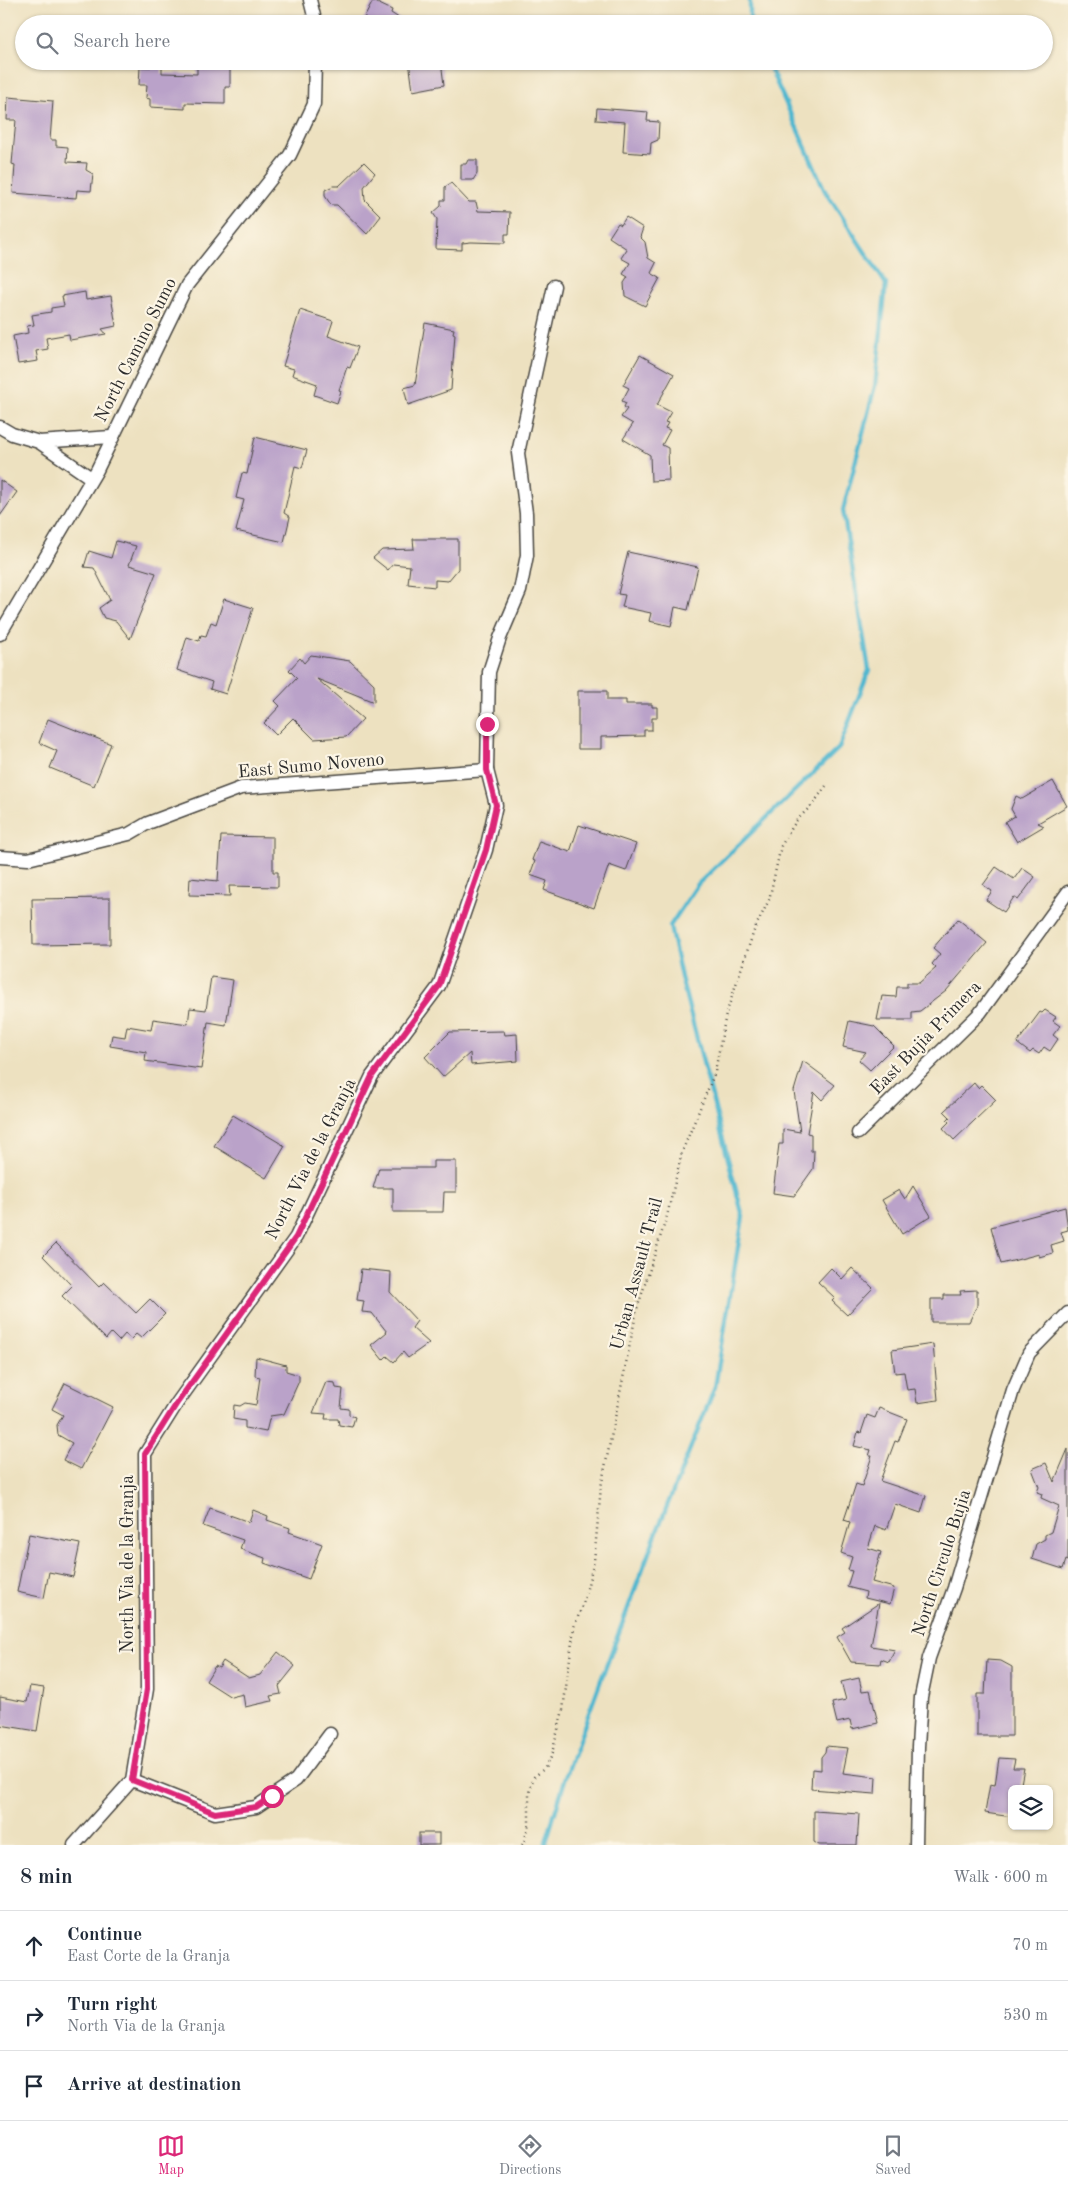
<!DOCTYPE html>
<html lang="en">
<head>
<meta charset="utf-8">
<style>
  :root { --surface:#fff; --page:#f2f2f3; --text:#1f2937; --muted:#747a83; --line:#e0e1e3; --accent:#db2777 }
  body { margin:0; font-family:"Old Standard TT",serif; background:var(--page); color:var(--text) }
  .controls { position:absolute; right:15px; bottom:15px; display:grid; overflow:hidden; border-radius:8px; box-shadow:0 1px 4px #0004 }
  .controls button { width:45px; height:45px; display:grid; place-items:center; padding:0; border:0; border-bottom:1px solid var(--line); background:var(--surface); color:var(--text); font:25px sans-serif }
  .stop { position:absolute; width:15px; height:15px; margin:-11px; border:4px solid #db2777; border-radius:50%; background:#fff }
  .stop.end { background:#db2777; border-color:#fff; box-shadow:0 1px 5px #0008 }
  .list { margin:0; padding:0; list-style:none }
  h2 { display:flex; justify-content:space-between; align-items:center; height:65px; margin:0; padding:0 20px; font-size:21px }
  h2 small { font-size:16px; font-weight:400; color:var(--muted) }
  .list li { display:grid; grid-template-columns:32px 1fr auto; gap:15px; align-items:center; box-sizing:border-box; height:70px; padding:0 20px; border-top:1px solid var(--line) }
  .list b { display:block; font-size:19px; white-space:nowrap }
  .list p { margin:0; font-size:16px; white-space:nowrap; color:var(--muted) }
  .list em { font-size:16px; font-style:normal; color:var(--muted) }
  .icon { flex:none; width:28px; height:28px; fill:none; stroke:currentColor; stroke-width:2; stroke-linecap:round; stroke-linejoin:round }
  .map { position:relative; flex:none; width:1068px; height:1845px; overflow:hidden }
  .search { position:absolute; background:var(--surface); box-shadow:0 1px 4px #0004; left:15px; right:15px; top:15px; height:55px; display:flex; align-items:center; gap:12px; box-sizing:border-box; padding:0 18px; border-radius:28px; color:var(--muted); font-size:19px }
  .sheet { height:275px; background:var(--surface) }
  nav { display:flex; justify-content:space-around; align-items:center; box-sizing:border-box; height:70px; border-top:1px solid var(--line); background:var(--surface); font-size:14px; color:var(--muted) }
  nav a { display:grid; justify-items:center; gap:2px }
  nav .on { color:var(--accent) }
  .map>svg:first-child { display:block }
</style>
</head>
<body>
<div class="map">
<svg width="1068" height="1845" viewBox="0 0 1068 1845">
  <rect width="100%" height="100%" fill="#fcf5e5"/>
  <filter id="ink" filterUnits="userSpaceOnUse"><feTurbulence type="fractalNoise" baseFrequency=".02" numOctaves="2"/><feDisplacementMap in="SourceGraphic" scale="10" xChannelSelector="R" yChannelSelector="G"/><feConvolveMatrix kernelMatrix="1 2 1 2 8 2 1 2 1" color-interpolation-filters="sRGB"/></filter>
  <filter id="wash" filterUnits="userSpaceOnUse"><feTurbulence type="fractalNoise" baseFrequency=".0096" numOctaves="4" result="noise"/><feDisplacementMap in="SourceGraphic" scale="20" xChannelSelector="R" yChannelSelector="G"/><feGaussianBlur stdDeviation="1.12" result="paint"/><feColorMatrix in="noise" values="0 0 0 0 0 0 0 0 0 0 0 0 0 0 0 0 0 1.4 0 .05"/><feComposite in="paint" operator="in"/></filter>
  <g filter="url(#wash)">
    <rect width="100%" height="100%" fill="#ede1c0"/>
    <g fill="none" stroke-linecap="round" stroke-linejoin="round">
      <g stroke="#51b7cf" stroke-width="4.5">
        <polyline points="750,0 750,24"/>
        <polyline points="545,1845 567,1773 601,1680 657,1531 715,1387 743,1217 681,977 670,926 698,884 839,748 869,670 843,510 875,386 886,284 825,191 767,61"/>
      </g>
    </g>
    <g id="blocks">
      <g fill="#baa2c9">
        <polygon points="373,1 392,10 391,13 408,24 361,24"/>
        <polygon points="409,61 441,61 444,85 413,91"/>
        <polygon points="151,65 162,65 162,73 197,74 197,66 230,68 230,87 225,87 225,104 185,103 185,109 150,107 150,99 146,98 147,85 139,85 140,67 151,67"/>
        <polygon points="8,97 53,101 50,140 56,140 56,146 68,147 67,162 87,163 86,170 93,174 91,191 77,190 76,198 13,193 15,165 12,164 16,120 7,120"/>
        <polygon points="597,108 648,112 647,121 659,122 658,140 651,143 650,154 623,152 625,122 596,120"/>
        <polygon points="468,160 477,160 477,174 473,180 461,180 461,164 466,164"/>
        <polygon points="364,162 375,173 364,187 365,200 381,216 367,234 337,205 331,205 325,196 325,190 333,186 339,186"/>
        <polygon points="451,183 469,202 476,202 478,211 510,212 509,234 505,234 505,243 471,242 462,243 462,250 436,249 437,219 433,213 441,206 441,200 445,200 445,187"/>
        <polygon points="626,217 643,228 640,237 645,242 648,258 656,263 651,273 660,278 645,306 625,296 624,283 628,277 623,274 630,263 621,258 627,249 609,237 618,223 621,225"/>
        <polygon points="85,292 86,300 111,296 116,326 102,329 106,334 70,340 69,334 46,338 48,349 36,351 38,361 18,364 13,336 28,333 27,326 34,325 32,315 51,312 51,308 64,306 62,296"/>
        <polygon points="300,310 333,321 328,336 358,347 350,368 347,367 339,390 341,391 337,403 314,395 317,384 292,375 294,369 283,366"/>
        <polygon points="425,323 454,329 453,333 455,334 451,390 408,405 404,388 415,385"/>
        <polygon points="640,355 674,374 657,405 671,412 665,422 668,423 665,428 670,430 662,445 668,448 669,480 651,481 650,455 623,439 633,424 621,417 627,409 624,407 626,403 622,401 629,388 623,385"/>
        <polygon points="255,437 307,450 302,468 295,466 284,513 290,517 284,542 236,531 244,500 236,498 242,473 247,474"/>
        <polygon points="0,480 17,492 0,516"/>
        <polygon points="413,539 458,539 458,569 448,581 435,580 435,587 408,584 410,566 393,564 388,570 373,558 382,550 414,549"/>
        <polygon points="116,541 136,546 129,565 156,573 130,639 116,621 104,618 99,608 110,600 94,568 84,567 89,551 111,558"/>
        <polygon points="628,552 698,567 688,610 675,607 671,626 649,621 651,613 622,607 625,595 618,594"/>
        <polygon points="224,599 253,608 226,694 210,689 212,682 177,670 187,637 199,641 201,635 206,636 211,622 216,624"/>
        <polygon points="311,655 350,661 374,684 374,702 317,679 363,719 346,737 314,739 293,718 276,735 264,723 280,706 275,701 297,678 289,670 300,658 304,663"/>
        <polygon points="578,691 607,691 607,700 626,700 626,704 652,704 652,707 657,707 657,718 652,718 652,730 644,730 644,736 601,737 601,749 578,749"/>
        <polygon points="48,719 111,744 94,786 50,768 57,751 39,743"/>
        <polygon points="1053,781 1067,806 1038,823 1044,826 1017,842 1005,822 1015,816 1011,809 1016,796 1022,799"/>
        <polygon points="579,825 636,844 626,871 609,865 594,908 544,890 547,881 530,875 535,861 532,860 539,841 570,852"/>
        <polygon points="221,836 273,837 273,872 278,872 278,887 229,886 230,896 189,895 190,878 218,881"/>
        <polygon points="996,867 1014,879 1022,868 1035,877 1018,900 1014,897 1004,912 986,900 992,891 983,885"/>
        <polygon points="110,898 110,944 33,945 32,899"/>
        <polygon points="958,919 987,943 946,991 920,1011 912,1012 912,1020 877,1020 882,996 896,997 897,987 907,987 907,983 919,983 936,968 932,964 940,954 933,948"/>
        <polygon points="211,977 233,980 226,1025 208,1022 201,1069 145,1061 146,1052 110,1046 112,1035 125,1037 127,1026 151,1030 153,1019 188,1024 190,1008 206,1010"/>
        <polygon points="1045,1010 1056,1017 1053,1021 1060,1026 1053,1035 1058,1039 1050,1051 1044,1047 1039,1054 1033,1050 1030,1053 1017,1043 1040,1012 1042,1013"/>
        <polygon points="849,1021 874,1026 894,1046 870,1070 859,1060 866,1052 843,1047"/>
        <polygon points="504,1031 505,1035 517,1034 518,1061 471,1065 470,1053 443,1077 425,1057 450,1032"/>
        <polygon points="803,1061 835,1085 822,1100 814,1092 807,1133 811,1134 811,1151 814,1151 813,1169 794,1196 773,1193 779,1144 783,1144 783,1129 800,1132 794,1091"/>
        <polygon points="974,1083 978,1088 981,1085 996,1100 954,1140 943,1128 949,1122 947,1120 950,1117 944,1111"/>
        <polygon points="233,1115 285,1146 266,1178 214,1146"/>
        <polygon points="433,1161 456,1161 456,1192 444,1192 443,1212 393,1212 393,1188 373,1188 379,1168 433,1168"/>
        <polygon points="913,1186 931,1216 902,1234 882,1200 899,1190 905,1199"/>
        <polygon points="1065,1207 1068,1230 1061,1232 1064,1241 1051,1245 1053,1253 1039,1257 1039,1254 1001,1264 991,1227"/>
        <polygon points="56,1243 99,1287 104,1282 136,1313 150,1299 165,1314 141,1338 136,1334 131,1339 125,1334 119,1341 111,1333 106,1339 62,1296 72,1286 43,1256"/>
        <polygon points="831,1268 842,1279 852,1268 873,1288 847,1315 832,1301 835,1298 818,1282"/>
        <polygon points="361,1269 391,1272 390,1292 417,1321 412,1328 429,1343 408,1358 403,1352 394,1362 387,1356 383,1360 371,1345 387,1332 372,1313 362,1312 364,1301 357,1300"/>
        <polygon points="977,1290 977,1306 969,1322 931,1322 931,1299 944,1299 944,1295 961,1295 960,1291"/>
        <polygon points="933,1344 938,1400 917,1403 915,1389 907,1390 904,1372 895,1373 892,1350"/>
        <polygon points="256,1357 286,1365 286,1371 299,1375 299,1381 284,1414 270,1416 266,1432 245,1428 245,1421 233,1419 234,1405 240,1406 245,1403 256,1405 260,1377 255,1376"/>
        <polygon points="326,1382 335,1383 336,1388 343,1389 341,1408 349,1409 349,1415 355,1417 352,1427 339,1425 338,1419 325,1419 326,1414 313,1413"/>
        <polygon points="65,1383 113,1407 81,1469 63,1460 72,1443 58,1435 57,1425 63,1415 52,1409"/>
        <polygon points="879,1408 907,1419 898,1442 895,1441 880,1481 926,1496 921,1513 895,1504 886,1530 875,1526 868,1548 881,1552 872,1582 894,1588 890,1604 865,1598 866,1592 847,1587 852,1571 848,1570 852,1557 841,1553 850,1522 844,1520 856,1484 862,1486 872,1456 869,1456 871,1450 854,1446 858,1432 861,1433 867,1415 875,1418"/>
        <polygon points="1068,1449 1068,1561 1066,1560 1063,1569 1032,1559 1036,1544 1045,1539 1045,1535 1051,1532 1059,1506 1041,1498 1042,1494 1037,1492 1039,1487 1032,1469 1046,1463 1054,1482"/>
        <polygon points="210,1508 249,1522 253,1510 268,1516 267,1520 290,1528 289,1532 322,1544 309,1579 264,1563 265,1558 240,1549 243,1540 203,1526"/>
        <polygon points="29,1534 80,1544 73,1577 49,1572 44,1598 17,1592"/>
        <polygon points="879,1603 871,1646 895,1650 889,1662 881,1659 880,1664 851,1662 837,1637 845,1632 842,1628"/>
        <polygon points="278,1652 295,1666 279,1686 281,1694 270,1696 272,1701 245,1707 243,1694 231,1697 206,1681 215,1666 219,1668 223,1661 249,1678 260,1675"/>
        <polygon points="987,1660 1001,1661 1012,1667 1012,1736 977,1736 977,1694 985,1694"/>
        <polygon points="859,1678 862,1691 870,1690 878,1723 852,1729 850,1720 837,1723 832,1703 846,1700 841,1682"/>
        <polygon points="30,1686 44,1688 37,1731 0,1725 0,1697 27,1702"/>
        <polygon points="826,1746 848,1748 843,1773 876,1777 875,1794 811,1789 812,1769 821,1770 821,1757 825,1752"/>
        <polygon points="999,1758 1015,1759 1013,1768 1024,1768 1020,1789 1012,1789 1012,1817 985,1813 990,1784 995,1785"/>
        <polygon points="814,1811 859,1814 857,1845 819,1845 814,1842"/>
        <rect x="419" y="1833" width="20" height="12"/>
      </g>
    </g>
  </g>
  <g filter="url(#ink)">
    <use href="#blocks" fill-opacity="0" stroke="#484641" stroke-width="1"/>
    <g fill="none" stroke-linecap="round" stroke-linejoin="round">
      <defs>
        <g id="street">
          <polyline points="310,0 316,24"/>
          <polyline points="0,427 12,434 39,442"/>
          <polyline points="91,478 39,442 111,437"/>
          <polyline points="0,634 97,470 187,285 290,155 314,104 315,61"/>
          <polyline points="0,857 28,859 129,834 148,823 241,788 487,770"/>
          <polyline points="858,1133 980,1013 1068,892"/>
          <polyline points="132,1780 215,1813 256,1807 296,1780 330,1734"/>
          <polyline points="74,1845 132,1780 147,1689 145,1454 177,1403 296,1237 372,1076 439,986 486,850 496,805 487,770 489,672 500,638 520,591 527,555 526,513 518,453 554,286"/>
          <polyline points="916,1845 918,1747 921,1697 929,1658 954,1588 1013,1390 1029,1353 1068,1313"/>
        </g>
      </defs>
      <use href="#street" stroke="#484641" stroke-width="15"/>
      <polyline stroke="#484641" stroke-width="2.5" stroke-dasharray="1 4" stroke-linecap="butt" points="522,1845 524,1843 529,1823 529,1793 534,1777 545,1768 552,1753 563,1710 574,1627 583,1604 594,1561 601,1487 637,1309 667,1216 682,1152 715,1072 726,1014 755,928 769,900 781,846 796,821 813,804 826,786"/>
      <use href="#street" stroke="#fff" stroke-width="12"/>
    </g>
  </g>
  <g fill="none" stroke-linecap="round" stroke-linejoin="round" filter="url(#ink)">
    <polyline stroke="#db2777" stroke-width="6" points="272,1796 256,1807 215,1813 132,1780 147,1689 145,1454 177,1403 296,1237 372,1076 439,986 486,850 496,805 487,770 487,724"/>
  </g>
  <g text-anchor="middle" dominant-baseline="central" stroke-width="4.5" stroke-linejoin="round" paint-order="stroke">
    <g font-size="18" fill="#2b2b2b" stroke="#fcf5e5">
      <text transform="translate(136 350) rotate(-63)">North Camino Sumo</text>
      <text transform="translate(311 766) rotate(-5)">East Sumo Noveno</text>
      <text transform="translate(926 1038) rotate(-46)">East Bujia Primera</text>
      <text transform="translate(311 1159) rotate(-63)">North Via de la Granja</text>
      <text transform="translate(637 1274) rotate(-75)">Urban Assault Trail</text>
      <text transform="translate(942 1563) rotate(-72)">North Circulo Bujia</text>
      <text transform="translate(128 1564) rotate(-90)">North Via de la Granja</text>
    </g>
  </g>
</svg>
<div class="controls">
<button><svg class="icon" aria-label="layers" viewBox="0 0 24 24"><path d="M12 4l9 5-9 5-9-5zM3 14l9 5 9-5"/></svg></button>
</div>
<div class="stop" style="left:272px;top:1796px"></div>
<div class="stop end" style="left:487px;top:724px"></div>
<div class="search"><svg class="icon" aria-label="search" viewBox="0 0 24 24"><circle cx="10" cy="10" r="6"/><path d="M15 15l6 6"/></svg>Search here</div>
</div>
<section class="sheet">
<h2>8 min<small>Walk · 600 m</small></h2>
<ul class="list">
<li><svg class="icon" aria-label="ahead" viewBox="0 0 24 24"><path d="M12 20V5M6 11l6-6 6 6"/></svg><div><b>Continue</b><p>East Corte de la Granja</p></div><em>70 m</em></li>
<li><svg class="icon" aria-label="right" viewBox="0 0 24 24"><path d="M7 20v-9h11M14 6l5 5-5 5"/></svg><div><b>Turn right</b><p>North Via de la Granja</p></div><em>530 m</em></li>
<li><svg class="icon" aria-label="arrive" viewBox="0 0 24 24"><path d="M6 21V4h12l-3 4 3 4H6"/></svg><div><b>Arrive at destination</b></div></li>
</ul>
</section>
<nav>
<a class="on"><svg class="icon" aria-label="map" viewBox="0 0 24 24"><path d="M3 6l6-2 6 2 6-2v14l-6 2-6-2-6 2zM9 4v14M15 6v14"/></svg>Map</a>
<a><svg class="icon" aria-label="directions" viewBox="0 0 24 24"><path d="M12 3l9 9-9 9-9-9zM9 14v-3h6M13 9l2 2-2 2"/></svg>Directions</a>
<a><svg class="icon" aria-label="saved" viewBox="0 0 24 24"><path d="M7 4h10v16l-5-4-5 4z"/></svg>Saved</a>
</nav>
</body>
</html>
